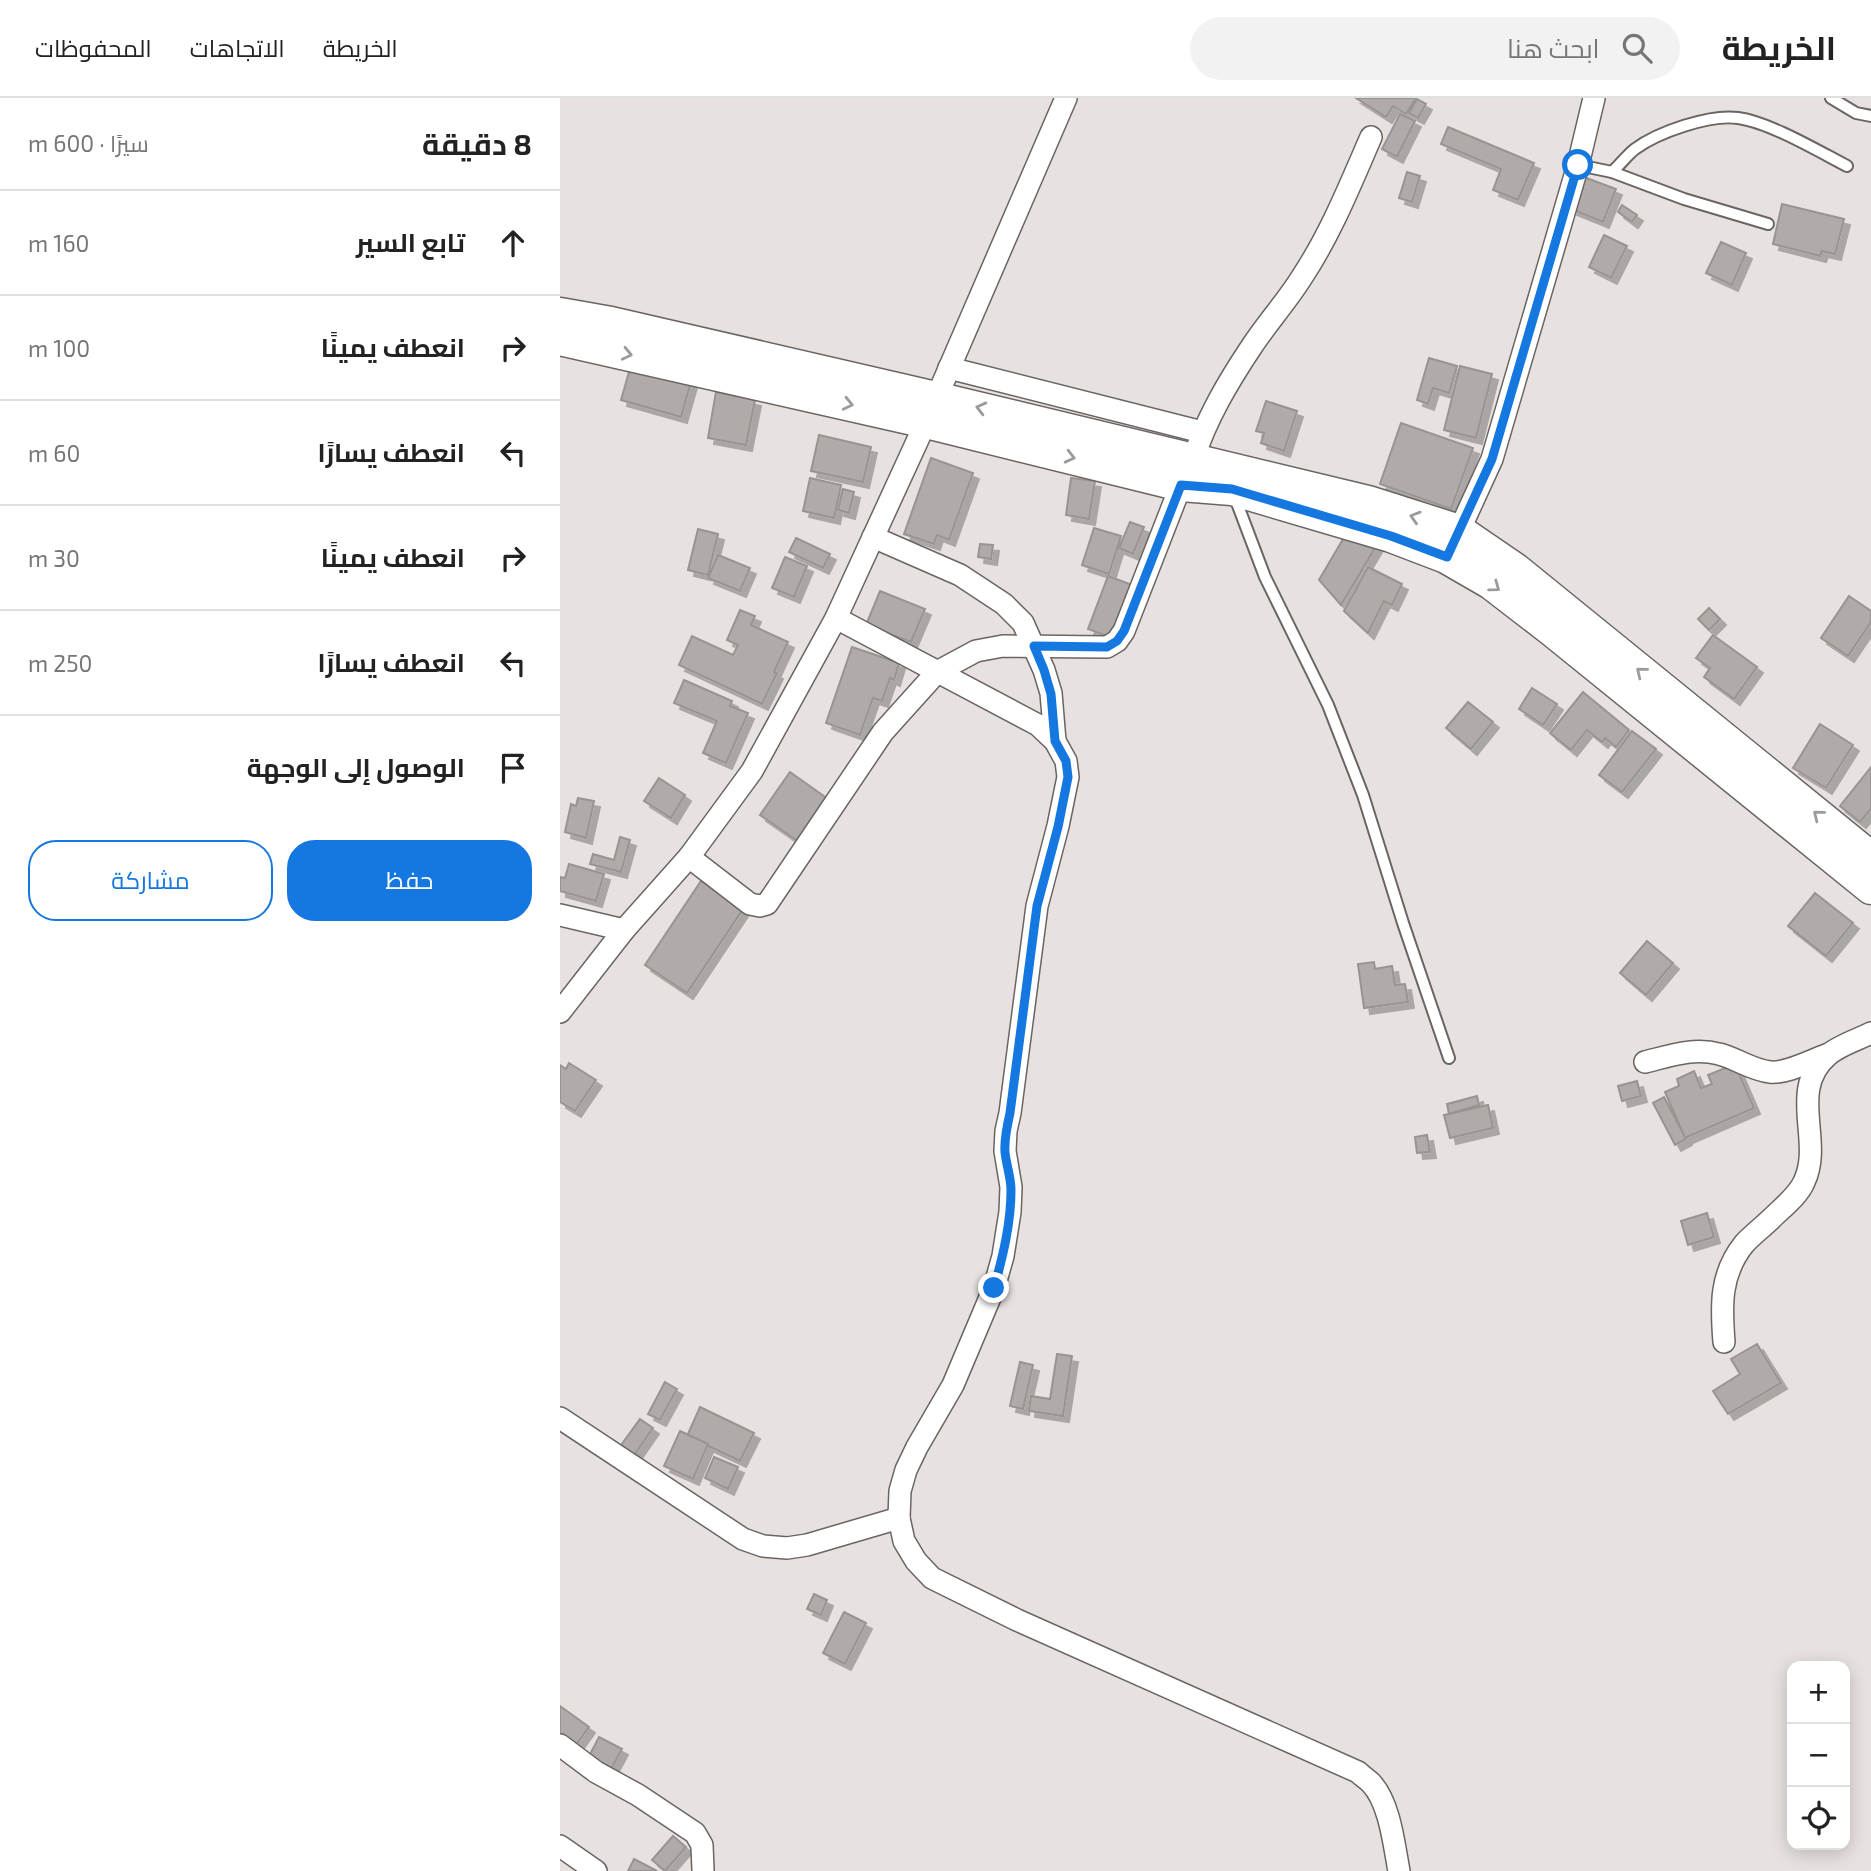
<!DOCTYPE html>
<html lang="ar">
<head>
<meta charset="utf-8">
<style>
  :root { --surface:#fff; --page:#f2f2f2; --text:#222; --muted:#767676; --line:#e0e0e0; --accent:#1577e0 }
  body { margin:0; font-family:"Exo 2",Cairo,sans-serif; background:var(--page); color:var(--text); direction:rtl }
  .controls { position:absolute; right:21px; bottom:21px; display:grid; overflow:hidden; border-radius:14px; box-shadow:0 4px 18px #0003 }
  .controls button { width:63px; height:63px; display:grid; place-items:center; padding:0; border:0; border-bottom:2px solid var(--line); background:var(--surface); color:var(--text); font:35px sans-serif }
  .stop { position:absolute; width:21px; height:21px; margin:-16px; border:5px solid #1577e0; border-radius:50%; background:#fff }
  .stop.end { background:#1577e0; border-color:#fff; box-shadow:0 2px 7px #0008 }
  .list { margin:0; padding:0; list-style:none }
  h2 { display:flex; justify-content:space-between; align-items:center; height:91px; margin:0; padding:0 28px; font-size:30px }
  h2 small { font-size:23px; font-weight:400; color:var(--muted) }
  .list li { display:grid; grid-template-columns:46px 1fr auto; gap:21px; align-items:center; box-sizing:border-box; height:105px; padding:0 28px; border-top:2px solid var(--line) }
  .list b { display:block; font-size:26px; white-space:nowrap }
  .list em { font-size:23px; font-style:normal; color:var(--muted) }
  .actions { display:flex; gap:14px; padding:21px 28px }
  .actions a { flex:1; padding:16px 0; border:2px solid var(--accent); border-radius:28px; text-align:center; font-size:24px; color:var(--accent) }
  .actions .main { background:var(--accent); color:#fff }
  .icon { flex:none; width:38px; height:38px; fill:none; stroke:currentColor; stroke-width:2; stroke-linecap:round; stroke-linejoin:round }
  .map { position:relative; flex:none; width:1311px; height:1773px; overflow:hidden; direction:ltr }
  header { display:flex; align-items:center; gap:42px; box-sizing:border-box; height:98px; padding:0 35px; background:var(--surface); border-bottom:2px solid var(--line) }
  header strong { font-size:33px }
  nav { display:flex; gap:38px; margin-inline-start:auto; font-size:24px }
  .search { width:490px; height:63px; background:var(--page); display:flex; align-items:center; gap:18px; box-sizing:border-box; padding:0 24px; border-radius:38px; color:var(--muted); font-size:26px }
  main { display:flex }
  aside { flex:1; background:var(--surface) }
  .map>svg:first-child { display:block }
</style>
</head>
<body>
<header>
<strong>الخريطة</strong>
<div class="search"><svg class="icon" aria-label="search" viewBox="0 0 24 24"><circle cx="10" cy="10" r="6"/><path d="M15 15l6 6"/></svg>ابحث هنا</div>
<nav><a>الخريطة</a><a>الاتجاهات</a><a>المحفوظات</a></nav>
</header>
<main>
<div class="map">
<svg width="1311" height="1773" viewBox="0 0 1311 1773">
  <defs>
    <filter id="shadow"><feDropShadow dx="6" dy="6" stdDeviation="0" flood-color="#0004"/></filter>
  </defs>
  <rect width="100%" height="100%" fill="#e7e2e0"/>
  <g fill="#b0aba9" stroke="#989491" stroke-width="2" filter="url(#shadow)">
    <polygon points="796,0 856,0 846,16 833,8 826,19"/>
    <polygon points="857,1 866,6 858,20 849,15"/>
    <polygon points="840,16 855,23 837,59 822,51"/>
    <polygon points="888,29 974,65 958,102 933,92 941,71 881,46"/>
    <polygon points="847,74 860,78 852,104 839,100"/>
    <polygon points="1024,79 1056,91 1043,124 1011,111"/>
    <polygon points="1222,106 1284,121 1275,156 1262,153 1260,158 1213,146"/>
    <polygon points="1062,107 1077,117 1072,124 1058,114"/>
    <polygon points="1044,137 1067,148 1051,180 1029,169"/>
    <polygon points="1161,144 1186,155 1172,187 1146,175"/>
    <polygon points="869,260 897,268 889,295 873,290 868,306 857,302"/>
    <polygon points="71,267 131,284 121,319 61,302"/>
    <polygon points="900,268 932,276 916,340 884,332"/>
    <polygon points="156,294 195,302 186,347 148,340"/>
    <polygon points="706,303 737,313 724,353 701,345 704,335 696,333"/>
    <polygon points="841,325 913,350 891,411 820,386"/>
    <polygon points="259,337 311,349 303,384 251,373"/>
    <polygon points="371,360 413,375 389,442 377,437 374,446 344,436"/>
    <polygon points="250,380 281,387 274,420 243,413"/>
    <polygon points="511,380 535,383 529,421 506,417"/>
    <polygon points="283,391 294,394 289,415 278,412"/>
    <polygon points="570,424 584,429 573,456 559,450"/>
    <polygon points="534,430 561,438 549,476 522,467"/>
    <polygon points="138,431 158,436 148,477 128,472"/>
    <polygon points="786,436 818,445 781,507 759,482"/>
    <polygon points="236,440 270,456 263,470 229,454"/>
    <polygon points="420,446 433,447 431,461 418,459"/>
    <polygon points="158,457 190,470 180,493 148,480"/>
    <polygon points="225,459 247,468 234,499 212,490"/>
    <polygon points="808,469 842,486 832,507 824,503 808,535 784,513"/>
    <polygon points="548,478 575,488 555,541 528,531"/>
    <polygon points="320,493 365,511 351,544 306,527"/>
    <polygon points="1289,498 1311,513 1311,524 1288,558 1261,540"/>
    <polygon points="1149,510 1160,521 1149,532 1138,521"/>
    <polygon points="180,512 195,518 191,527 228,544 214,574 217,575 202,606 119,567 132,538 173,557 178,547 167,542"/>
    <polygon points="1153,537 1197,569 1174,601 1144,579 1150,570 1136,560"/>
    <polygon points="292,549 339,565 334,582 330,580 322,603 313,600 300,637 266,625"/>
    <polygon points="124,582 172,603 170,608 188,615 166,665 143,655 157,623 114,605"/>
    <polygon points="972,590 997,606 983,627 959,611"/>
    <polygon points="1023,594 1069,632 1056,649 1045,640 1042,644 1027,632 1011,652 990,635"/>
    <polygon points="908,604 933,624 911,651 886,630"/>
    <polygon points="1260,626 1293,647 1266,690 1233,670"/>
    <polygon points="1072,633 1096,651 1062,694 1039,677"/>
    <polygon points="1311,669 1311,711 1300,724 1280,708"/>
    <polygon points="230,674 268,701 239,744 200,717"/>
    <polygon points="99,680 125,697 111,720 84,703"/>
    <polygon points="18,700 34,703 26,740 5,734 11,706 16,708"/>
    <polygon points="60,739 70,742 61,774 30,766 33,756 54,762"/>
    <polygon points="9,766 44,776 36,803 0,793 0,779 5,780"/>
    <polygon points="141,783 183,811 127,895 85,867"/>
    <polygon points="1255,795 1293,825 1266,858 1228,828"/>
    <polygon points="1087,843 1113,865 1086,897 1060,875"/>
    <polygon points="814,864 815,871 832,868 835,887 845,886 848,904 804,910 798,866"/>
    <polygon points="9,965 36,982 15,1013 0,1004 0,967 6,971"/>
    <polygon points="1175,966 1194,1010 1125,1040 1105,994 1119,988 1117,981 1134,973 1141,990 1152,986 1148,977"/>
    <polygon points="1077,983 1081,998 1062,1003 1058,988"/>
    <polygon points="917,998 919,1007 889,1016 887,1006"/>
    <polygon points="1104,999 1126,1041 1115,1047 1093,1005"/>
    <polygon points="928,1007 933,1030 890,1040 884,1017"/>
    <polygon points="867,1037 870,1054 857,1055 855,1039"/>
    <polygon points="1147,1115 1154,1139 1128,1147 1121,1123"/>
    <polygon points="1197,1246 1221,1285 1168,1316 1153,1293 1180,1276 1171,1261"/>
    <polygon points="497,1256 512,1258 503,1318 469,1313 471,1298 490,1301"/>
    <polygon points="460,1264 473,1267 463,1311 450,1308"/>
    <polygon points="105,1284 117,1291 100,1322 88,1316"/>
    <polygon points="140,1309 194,1335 180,1363 127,1338"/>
    <polygon points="80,1321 93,1330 73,1359 59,1350"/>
    <polygon points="120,1333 148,1346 133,1381 104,1368"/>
    <polygon points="154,1359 178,1369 168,1391 145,1380"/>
    <polygon points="254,1496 267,1502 261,1517 247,1511"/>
    <polygon points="284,1514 306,1525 285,1566 263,1555"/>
    <polygon points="0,1608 29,1629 13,1651 0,1642"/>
    <polygon points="39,1639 62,1651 49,1675 26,1664"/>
    <polygon points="113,1738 126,1749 105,1773 92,1762"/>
    <polygon points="74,1761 97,1773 68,1773"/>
  </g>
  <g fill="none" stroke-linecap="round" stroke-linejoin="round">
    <defs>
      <g id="service">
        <polyline points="1271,0 1296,15 1311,18"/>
        <polyline points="1018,67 1052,74 1124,101 1208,126"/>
        <path d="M1052 74C1060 67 1067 57 1075 51 1098 34 1150 16 1178 20 1209 24 1258 53 1287 68"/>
        <polyline points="674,397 705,479 768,607 803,697 843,825 889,960"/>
      </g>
      <g id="minor">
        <polyline points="389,270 642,334"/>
        <path d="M633 362C646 321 668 284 692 248 708 224 727 203 742 179 771 135 790 87 811 39"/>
        <polyline points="313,439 400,477 444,506 463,525 484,572 491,595 495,643"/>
        <polyline points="894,444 932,361 1018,67 1034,0"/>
        <path d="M276 520 478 627 495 643 506 663 508 679 498 728 477 808 450 1015 446 1033 445 1053 451 1089 450 1114 443 1158 434 1190 393 1287 357 1349 346 1372 340 1393 339 1420 344 1443 356 1463 372 1480 457 1522 798 1674C802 1678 807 1681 811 1685 830 1705 834 1747 839 1773"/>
        <polyline points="129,759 190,806 200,808 207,806 323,634 377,574 416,553 443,548 547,549 557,543 564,533 621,387"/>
        <polyline points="0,817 64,832"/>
        <polyline points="0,914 64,832 129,759 192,673 276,520 366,324 506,0"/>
        <path d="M1085 964C1109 958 1134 949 1159 956 1176 960 1191 972 1210 974 1226 976 1250 963 1266 957"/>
        <path d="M1164 1244C1161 1207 1160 1176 1184 1146 1192 1137 1203 1129 1212 1120 1222 1110 1238 1098 1244 1084 1264 1043 1227 992 1268 957 1278 948 1299 941 1311 935"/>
        <polyline points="0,1320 183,1441 203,1448 227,1450 247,1447 339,1420"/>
        <polyline points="0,1647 36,1674 78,1697 135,1735 142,1747 143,1772"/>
        <polyline points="0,1748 36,1773"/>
      </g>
      <g id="primary">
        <polyline points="0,216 51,225 376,300 808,404 899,433 956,472 1311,760"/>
        <polyline points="0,241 366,324 621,387 672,391 831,438 886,459 931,485 992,532 1311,790"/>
      </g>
    </defs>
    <use href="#service" stroke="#6a6563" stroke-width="14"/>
    <use href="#minor" stroke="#6a6563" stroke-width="24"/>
    <use href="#primary" stroke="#6a6563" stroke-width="35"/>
    <use href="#service" stroke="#fff" stroke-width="10"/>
    <use href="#minor" stroke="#fff" stroke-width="21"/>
    <use href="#primary" stroke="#fff" stroke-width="32"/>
  </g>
  <defs><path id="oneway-chevron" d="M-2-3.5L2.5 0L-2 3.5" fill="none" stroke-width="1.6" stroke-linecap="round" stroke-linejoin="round" transform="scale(1.75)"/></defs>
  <g stroke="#9c9b9a">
    <use href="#oneway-chevron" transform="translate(67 256) rotate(13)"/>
    <use href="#oneway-chevron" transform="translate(288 306) rotate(13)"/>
    <use href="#oneway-chevron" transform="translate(421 310) rotate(-166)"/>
    <use href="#oneway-chevron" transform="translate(510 359) rotate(14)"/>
    <use href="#oneway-chevron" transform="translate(855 419) rotate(-163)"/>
    <use href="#oneway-chevron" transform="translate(935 489) rotate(36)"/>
    <use href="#oneway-chevron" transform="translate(1081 574) rotate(-141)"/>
    <use href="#oneway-chevron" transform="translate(1258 717) rotate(-141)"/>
  </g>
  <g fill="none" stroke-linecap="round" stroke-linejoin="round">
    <path stroke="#1577e0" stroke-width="9" d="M434 1190C443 1158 451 1125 451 1092 451 1079 446 1066 445 1054 444 1041 447 1028 450 1015L477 808 498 729 508 679 506 663 495 643 491 596 484 572 474 548 547 549 557 543 564 533 621 387 672 391 831 438 887 459 932 361 1018 67"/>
  </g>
</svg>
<div class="controls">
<button>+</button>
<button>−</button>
<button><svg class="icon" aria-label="locate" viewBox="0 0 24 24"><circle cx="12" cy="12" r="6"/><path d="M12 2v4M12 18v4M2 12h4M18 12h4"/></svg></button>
</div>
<div class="stop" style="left:1018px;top:67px"></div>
<div class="stop end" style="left:434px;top:1190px"></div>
</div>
<aside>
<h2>8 دقيقة<small>سيرًا · 600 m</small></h2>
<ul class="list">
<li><svg class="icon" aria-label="ahead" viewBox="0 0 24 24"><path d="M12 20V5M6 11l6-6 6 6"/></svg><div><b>تابع السير</b></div><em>160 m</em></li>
<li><svg class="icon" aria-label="right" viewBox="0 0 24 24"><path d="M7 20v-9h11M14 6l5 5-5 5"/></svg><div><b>انعطف يمينًا</b></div><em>100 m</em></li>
<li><svg class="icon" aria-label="left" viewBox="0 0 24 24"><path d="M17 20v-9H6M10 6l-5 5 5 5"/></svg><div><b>انعطف يسارًا</b></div><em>60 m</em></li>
<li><svg class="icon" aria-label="right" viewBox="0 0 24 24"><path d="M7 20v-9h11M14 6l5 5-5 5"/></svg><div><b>انعطف يمينًا</b></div><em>30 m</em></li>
<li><svg class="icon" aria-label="left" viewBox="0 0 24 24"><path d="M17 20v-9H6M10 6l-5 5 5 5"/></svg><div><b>انعطف يسارًا</b></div><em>250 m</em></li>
<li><svg class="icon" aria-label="arrive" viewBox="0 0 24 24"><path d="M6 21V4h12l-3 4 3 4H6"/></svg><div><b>الوصول إلى الوجهة</b></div></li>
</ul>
<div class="actions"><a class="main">حفظ</a><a>مشاركة</a></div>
</aside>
</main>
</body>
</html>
